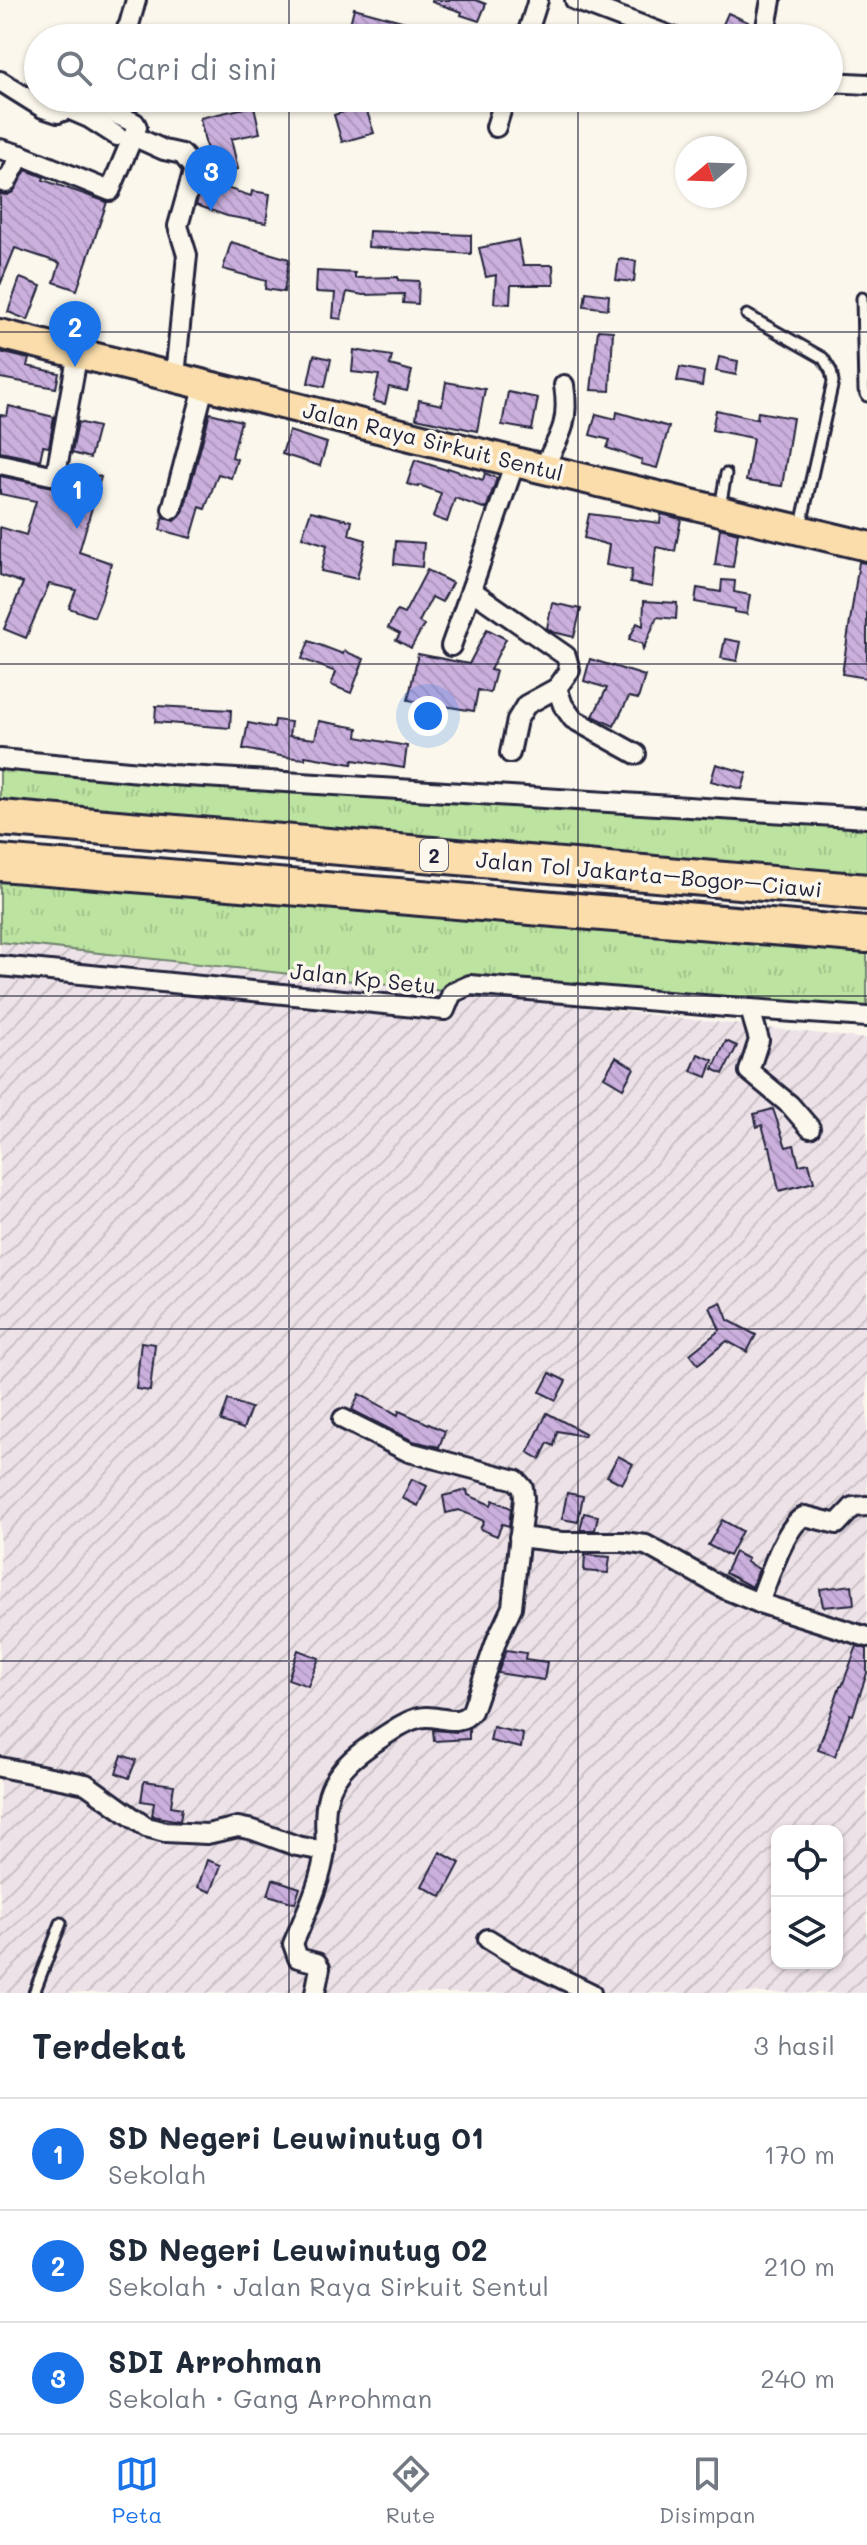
<!DOCTYPE html>
<html lang="id">
<head>
<meta charset="utf-8">
<style>
  :root { --surface:#fff; --page:#f6f6f7; --text:#1f2937; --muted:#747a83; --line:#e0e1e3; --accent:#1a73e8 }
  body { margin:0; font-family:Mali,sans-serif; background:var(--page); color:var(--text) }
  .controls { position:absolute; right:24px; bottom:24px; display:grid; overflow:hidden; border-radius:16px; box-shadow:0 2px 6px #0004 }
  .controls button { width:72px; height:72px; display:grid; place-items:center; padding:0; border:0; border-bottom:2px solid var(--line); background:var(--surface); color:var(--text); font:40px sans-serif }
  .compass { position:absolute; left:675px; top:136px; width:72px; height:72px; border-radius:50%; background:var(--surface); box-shadow:0 2px 6px #0004; rotate:251deg }
  .you { position:absolute; left:428px; top:716px; width:28px; height:28px; margin:-20px; border:6px solid #fff; border-radius:50%; background:#1a73e8; box-shadow:0 0 0 12px #1a73e833 }
  .badge { display:grid; place-items:center; width:52px; height:52px; border-radius:50%; background:var(--accent); color:#fff; font-size:26px; font-weight:700 }
  .pin { position:absolute; translate:-50% -66px; filter:drop-shadow(0 2px 4px #0008) }
  .pin::after { content:''; position:absolute; top:42px; width:28px; height:24px; background:inherit; clip-path:polygon(0 0,100% 0,50% 100%) }
  .list { margin:0; padding:0; list-style:none }
  h2 { display:flex; justify-content:space-between; align-items:center; height:104px; margin:0; padding:0 32px; font-size:34px }
  h2 small { font-size:26px; font-weight:400; color:var(--muted) }
  .list li { display:grid; grid-template-columns:52px 1fr auto; gap:24px; align-items:center; box-sizing:border-box; height:112px; padding:0 32px; border-top:2px solid var(--line) }
  .list b { display:block; font-size:30px; white-space:nowrap }
  .list p { margin:0; font-size:26px; white-space:nowrap; color:var(--muted) }
  .list em { font-size:26px; font-style:normal; color:var(--muted) }
  .icon { flex:none; width:44px; height:44px; fill:none; stroke:currentColor; stroke-width:2; stroke-linecap:round; stroke-linejoin:round }
  .map { position:relative; flex:none; width:867px; height:1993px; overflow:hidden }
  .search { position:absolute; background:var(--surface); box-shadow:0 2px 6px #0004; left:24px; right:24px; top:24px; height:88px; display:flex; align-items:center; gap:20px; box-sizing:border-box; padding:0 28px; border-radius:44px; color:var(--muted); font-size:30px }
  .sheet { height:440px; background:var(--surface) }
  nav { display:flex; justify-content:space-around; align-items:center; box-sizing:border-box; height:112px; border-top:2px solid var(--line); background:var(--surface); font-size:22px; color:var(--muted) }
  nav a { display:grid; justify-items:center; gap:4px }
  nav .on { color:var(--accent) }
  .map>svg:first-child { display:block }
</style>
</head>
<body>
<div class="map">
<svg width="867" height="1993" viewBox="0 0 867 1993">
  <defs>
    <pattern id="industrial-furrows" width="10" height="10" patternUnits="userSpaceOnUse" patternTransform="scale(2)"><rect width="10" height="10" fill="#ede2e8"/><path d="M-1 1l2-2M0 10L10 0M9 11l2-2" fill="none" stroke="#cbc2c8"/></pattern>
    <pattern id="grass-tufts" width="24" height="20" patternUnits="userSpaceOnUse" patternTransform="scale(2)"><rect width="24" height="20" fill="#bce4a0"/><path d="M3 7l-1-3M5 7V3M7 7l1-3M15 17l-1-3M17 17v-4M19 17l1-3" fill="none" stroke="#a1c38b"/></pattern>
    <pattern id="building-back-hatch" width="6" height="6" patternUnits="userSpaceOnUse" patternTransform="scale(2)"><rect width="6" height="6" fill="#cbb0de"/><path d="M-1 5l2 2M0 0l6 6M5-1l2 2" fill="none" stroke="#ae97bf"/></pattern>
  </defs>
  <rect width="100%" height="100%" fill="#fbf7ec"/>
  <filter id="ink" filterUnits="userSpaceOnUse"><feTurbulence type="fractalNoise" baseFrequency=".0125" numOctaves="2"/><feDisplacementMap in="SourceGraphic" scale="16" xChannelSelector="R" yChannelSelector="G"/><feConvolveMatrix kernelMatrix="1 2 1 2 8 2 1 2 1" color-interpolation-filters="sRGB"/></filter>
  <g filter="url(#ink)">
    <path fill="url(#industrial-furrows)" fill-rule="evenodd" d="M0 942 867 1039V1993H0ZM777 1831H837V1963H777Z"/>
    <g fill="url(#grass-tufts)" stroke="#6f836e" stroke-width="2">
      <polygon points="0,758 867,818 867,892 0,818"/>
      <polygon points="0,863 867,935 867,1016 452,992 0,942"/>
    </g>
    <g fill="url(#building-back-hatch)" stroke="#22223b" stroke-width="2">
      <polygon points="432,0 476,0 486,4 479,21 461,15 462,12 432,2"/>
      <polygon points="354,8 409,23 405,38 350,24"/>
      <polygon points="728,13 748,22 741,38 717,38"/>
      <polygon points="365,105 374,133 342,142 334,115"/>
      <polygon points="254,106 260,133 231,139 238,169 212,175 200,118"/>
      <polygon points="26,170 44,177 43,180 107,202 77,290 54,282 60,263 15,248 0,285 0,194 7,195 13,192"/>
      <polygon points="203,182 220,186 251,196 252,191 270,194 266,223 227,216 196,205"/>
      <polygon points="369,231 471,235 471,254 368,247"/>
      <polygon points="518,240 523,265 553,265 554,285 511,285 510,304 494,303 496,275 486,277 479,248"/>
      <polygon points="231,242 289,259 284,292 265,289 266,281 223,269"/>
      <polygon points="619,259 636,261 634,282 616,280"/>
      <polygon points="317,271 355,273 355,278 398,277 398,280 419,281 418,304 403,303 404,294 363,295 347,292 341,319 333,318 335,293 316,292"/>
      <polygon points="20,278 41,286 28,320 8,312"/>
      <polygon points="586,292 609,295 608,309 584,306"/>
      <polygon points="598,330 613,331 610,391 591,390"/>
      <polygon points="354,350 392,356 390,365 412,371 407,391 389,387 385,404 373,401 379,375 352,372"/>
      <polygon points="0,352 29,359 27,366 59,373 56,388 0,378"/>
      <polygon points="314,355 331,359 325,387 308,383"/>
      <polygon points="719,357 738,361 736,375 716,371"/>
      <polygon points="680,367 704,372 702,386 677,381"/>
      <polygon points="446,382 485,389 477,431 416,418 419,400 442,405"/>
      <polygon points="508,392 538,398 532,430 502,425"/>
      <polygon points="9,406 54,417 49,447 43,446 40,460 0,452 0,415 7,416"/>
      <polygon points="716,410 757,419 758,412 793,418 782,486 746,481 753,438 712,430"/>
      <polygon points="617,412 669,427 657,468 641,464 642,460 607,448 610,440 590,435 596,414 616,419"/>
      <polygon points="210,413 241,421 232,457 237,459 231,478 218,474 205,509 200,507 191,538 160,530 163,517 174,521 183,513"/>
      <polygon points="78,422 98,427 90,458 72,453"/>
      <polygon points="289,431 327,443 320,466 282,454"/>
      <polygon points="415,460 447,470 448,468 483,480 485,473 497,478 486,509 455,498 447,522 433,517 441,493 419,485 418,487 407,484"/>
      <polygon points="77,470 101,477 79,552 111,563 101,600 94,617 69,608 76,590 49,584 26,638 4,629 23,583 0,575 0,527 26,535 36,501 0,494 0,476 53,487 65,482 73,484"/>
      <polygon points="311,511 352,521 349,535 366,540 357,579 321,571 327,545 302,537"/>
      <polygon points="589,514 660,523 661,514 681,519 675,551 656,547 652,587 630,583 632,570 606,565 609,545 584,538"/>
      <polygon points="720,528 738,533 733,567 715,565"/>
      <polygon points="396,541 424,543 422,567 394,564"/>
      <polygon points="859,562 867,563 867,678 842,674"/>
      <polygon points="427,570 452,583 442,602 432,597 419,622 424,625 411,648 396,640 400,634 388,628 397,611 404,614"/>
      <polygon points="722,580 735,581 734,592 750,595 747,614 734,612 735,609 695,602 697,588 721,592"/>
      <polygon points="644,601 677,603 676,619 657,617 643,650 642,644 629,639 637,623 643,626"/>
      <polygon points="552,603 581,609 574,637 553,632 547,628"/>
      <polygon points="487,629 506,639 490,670 496,671 490,693 478,690 474,711 408,700 418,654 469,664"/>
      <polygon points="725,639 741,642 737,661 721,658"/>
      <polygon points="309,641 343,654 344,651 364,659 351,693 331,685 336,672 302,659"/>
      <polygon points="590,659 645,676 638,699 629,697 614,726 593,716 607,688 584,681"/>
      <polygon points="156,706 231,710 230,728 155,722"/>
      <polygon points="275,720 291,722 289,736 315,739 319,721 358,728 357,737 407,746 404,768 353,760 352,764 305,756 305,759 286,757 243,749 248,723 274,728"/>
      <polygon points="716,764 747,773 742,789 711,781"/>
      <polygon points="726,1041 737,1046 723,1074 713,1069"/>
      <polygon points="698,1054 713,1060 707,1077 691,1071"/>
      <polygon points="616,1057 634,1068 623,1088 604,1077"/>
      <polygon points="773,1109 786,1147 794,1145 799,1165 809,1163 814,1182 779,1191 770,1146 768,1146 762,1125 757,1127 754,1114"/>
      <polygon points="721,1302 728,1320 756,1335 747,1352 727,1341 698,1364 690,1354 720,1330 710,1307"/>
      <polygon points="141,1342 155,1344 150,1391 136,1389"/>
      <polygon points="550,1373 566,1381 556,1400 540,1392"/>
      <polygon points="359,1394 398,1415 399,1411 445,1431 439,1447 413,1441 352,1410"/>
      <polygon points="228,1400 251,1408 243,1429 221,1421"/>
      <polygon points="547,1413 585,1433 584,1436 557,1431 554,1446 548,1443 540,1459 528,1452"/>
      <polygon points="618,1456 633,1464 622,1484 607,1476"/>
      <polygon points="412,1479 427,1486 418,1506 402,1498"/>
      <polygon points="467,1490 468,1495 491,1505 493,1500 511,1508 509,1526 502,1524 497,1536 480,1529 484,1521 459,1510 446,1513 443,1496"/>
      <polygon points="567,1493 583,1496 578,1522 562,1519"/>
      <polygon points="584,1513 598,1516 595,1530 580,1530"/>
      <polygon points="722,1520 742,1531 729,1556 708,1545"/>
      <polygon points="735,1552 748,1559 746,1562 759,1569 752,1587 725,1573"/>
      <polygon points="585,1555 610,1557 608,1573 584,1571"/>
      <polygon points="852,1585 854,1604 823,1607 820,1589"/>
      <polygon points="857,1646 867,1649 867,1673 853,1715 850,1714 835,1756 818,1750 840,1686 842,1686"/>
      <polygon points="298,1650 319,1658 308,1686 288,1679"/>
      <polygon points="506,1650 526,1653 525,1659 547,1662 544,1680 498,1673"/>
      <polygon points="493,1727 523,1734 521,1748 490,1741"/>
      <polygon points="469,1729 469,1739 434,1741 433,1730 457,1732"/>
      <polygon points="122,1755 136,1760 129,1778 116,1773"/>
      <polygon points="144,1781 174,1785 171,1806 182,1808 180,1821 152,1816 154,1803 141,1801"/>
      <polygon points="440,1852 460,1863 442,1897 422,1886"/>
      <polygon points="207,1860 221,1865 211,1892 198,1887"/>
      <polygon points="273,1879 300,1888 295,1903 268,1895"/>
    </g>
    <g fill="none" stroke-linecap="round" stroke-linejoin="round">
      <defs>
        <g id="lane">
          <polyline points="862,298 864,390 867,396"/>
          <polyline points="747,315 823,358 831,371 833,382 801,525"/>
          <polyline points="720,507 726,474"/>
          <polyline points="34,1993 61,1923"/>
        </g>
        <g id="street">
          <polyline points="575,0 675,38"/>
          <polyline points="121,38 129,25 136,0"/>
          <polyline points="526,38 538,0"/>
          <polyline points="764,38 771,0"/>
          <polyline points="0,81 43,108 58,113 68,109 89,118 117,136"/>
          <polyline points="829,82 867,84"/>
          <polyline points="496,127 505,98"/>
          <polyline points="133,136 164,150 182,154 194,169 178,226 187,255 175,376"/>
          <polyline points="0,149 21,155"/>
          <polyline points="0,181 6,183 21,155 110,191 137,127 135,123 92,103 90,98"/>
          <polyline points="0,464 51,475 56,474 78,352"/>
          <path d="M543 468C560 436 570 423 564 385"/>
          <polyline points="172,509 205,383"/>
          <polyline points="451,646 471,590"/>
          <polyline points="557,688 563,705 573,719 636,754"/>
          <polyline points="510,753 517,720 526,705 557,688 570,670 566,656 471,590 515,462"/>
          <polyline points="0,759 172,775 867,818"/>
          <polyline points="0,966 445,1010 452,993 470,985 750,1009 759,1040 749,1071 790,1105 810,1128"/>
          <polyline points="750,1009 867,1017"/>
          <polyline points="519,1537 562,1542 623,1542 646,1545 727,1590 759,1603 867,1637"/>
          <path d="M759 1603C767 1583 785 1524 805 1516L837 1524 853 1507 867 1506"/>
          <polyline points="0,1767 86,1784 146,1827 165,1832 207,1834 238,1827 253,1830 297,1846 325,1851"/>
          <polyline points="488,1939 519,1958 591,1993"/>
          <path d="M315 1993 320 1968 317 1963 298 1958 293 1944C305 1915 321 1883 325 1851 327 1834 323 1817 327 1801 333 1766 370 1745 398 1727 407 1722 416 1717 427 1717 443 1717 460 1727 472 1711L497 1639 512 1607 524 1498 523 1488 516 1480 409 1452 343 1419"/>
        </g>
        <polyline id="primary" points="0,334 515,462 867,546"/>
        <g id="highway">
          <polyline points="0,818 867,892"/>
          <polyline points="0,863 867,935"/>
        </g>
      </defs>
      <use href="#lane" stroke="#22223b" stroke-width="15"/>
      <use href="#street" stroke="#22223b" stroke-width="24"/>
      <use href="#primary" stroke="#22223b" stroke-width="34"/>
      <use href="#highway" stroke="#22223b" stroke-width="40"/>
      <use href="#lane" stroke="#fbf7ec" stroke-width="9"/>
      <use href="#street" stroke="#fbf7ec" stroke-width="18"/>
      <use href="#primary" stroke="#faddab" stroke-width="28"/>
      <use href="#highway" stroke="#faddab" stroke-width="34"/>
    </g>
  </g>
  <path fill="none" stroke="#22223b" stroke-width="2" stroke-opacity="0.55" d="M289 0V38M578 0V38M289 98V1993M578 98V1993M0 332H867M0 664H867M0 996H867M0 1329H867M0 1661H867"/>
  <g text-anchor="middle" dominant-baseline="central" stroke-width="7" stroke-linejoin="round" paint-order="stroke">
    <rect fill="#fbf7ec" stroke="#636270" stroke-width="2" x="420" y="839" width="28" height="32" rx="6"/>
    <g font-size="20" font-weight="bold" fill="#22223b">
      <text x="434" y="855">2</text>
    </g>
    <g font-size="22" fill="#22223b" stroke="#fbf7ec">
      <text transform="translate(433 441) rotate(14)">Jalan Raya Sirkuit Sentul</text>
      <text transform="translate(649 874) rotate(5)">Jalan Tol Jakarta–Bogor–Ciawi</text>
      <text transform="translate(363 978) rotate(6)">Jalan Kp Setu</text>
    </g>
  </g>
</svg>
<div class="controls">
<button><svg class="icon" aria-label="locate" viewBox="0 0 24 24"><circle cx="12" cy="12" r="6"/><path d="M12 2v4M12 18v4M2 12h4M18 12h4"/></svg></button>
<button><svg class="icon" aria-label="layers" viewBox="0 0 24 24"><path d="M12 4l9 5-9 5-9-5zM3 14l9 5 9-5"/></svg></button>
</div>
<svg class="compass" viewBox="-18 -18 36 36"><path d="M0-13l5 13h-10z" fill="#e53935"/><path d="M0 13l5-13h-10z" fill="#747a83"/></svg>
<div class="you"></div>
<div class="pin badge" style="left:77px;top:529px">1</div>
<div class="pin badge" style="left:75px;top:367px">2</div>
<div class="pin badge" style="left:211px;top:211px">3</div>
<div class="search"><svg class="icon" aria-label="search" viewBox="0 0 24 24"><circle cx="10" cy="10" r="6"/><path d="M15 15l6 6"/></svg>Cari di sini</div>
</div>
<section class="sheet">
<h2>Terdekat<small>3 hasil</small></h2>
<ul class="list">
<li><span class="badge">1</span><div><b>SD Negeri Leuwinutug 01</b><p>Sekolah</p></div><em>170 m</em></li>
<li><span class="badge">2</span><div><b>SD Negeri Leuwinutug 02</b><p>Sekolah · Jalan Raya Sirkuit Sentul</p></div><em>210 m</em></li>
<li><span class="badge">3</span><div><b>SDI Arrohman</b><p>Sekolah · Gang Arrohman</p></div><em>240 m</em></li>
</ul>
</section>
<nav>
<a class="on"><svg class="icon" aria-label="map" viewBox="0 0 24 24"><path d="M3 6l6-2 6 2 6-2v14l-6 2-6-2-6 2zM9 4v14M15 6v14"/></svg>Peta</a>
<a><svg class="icon" aria-label="directions" viewBox="0 0 24 24"><path d="M12 3l9 9-9 9-9-9zM9 14v-3h6M13 9l2 2-2 2"/></svg>Rute</a>
<a><svg class="icon" aria-label="saved" viewBox="0 0 24 24"><path d="M7 4h10v16l-5-4-5 4z"/></svg>Disimpan</a>
</nav>
</body>
</html>
